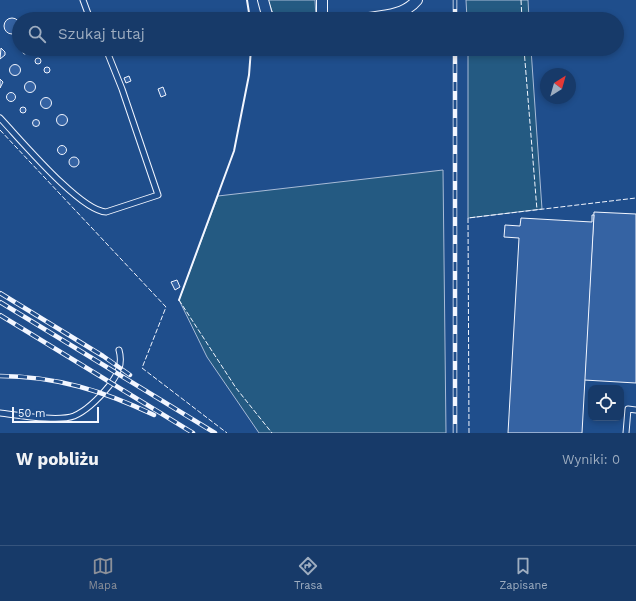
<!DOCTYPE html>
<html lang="pl">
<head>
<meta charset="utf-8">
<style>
  :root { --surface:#173a69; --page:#20416f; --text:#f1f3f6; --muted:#9eadc0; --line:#36547d; --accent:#8c9099 }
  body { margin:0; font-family:"Work Sans",sans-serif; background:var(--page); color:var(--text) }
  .controls { position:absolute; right:12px; bottom:12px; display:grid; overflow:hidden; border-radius:8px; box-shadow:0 2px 6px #0003 }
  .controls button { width:36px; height:36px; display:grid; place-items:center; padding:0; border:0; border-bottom:1px solid var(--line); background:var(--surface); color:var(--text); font:20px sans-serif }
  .compass { position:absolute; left:540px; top:68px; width:36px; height:36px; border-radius:50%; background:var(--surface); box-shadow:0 2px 6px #0003; rotate:37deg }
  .scale { position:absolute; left:12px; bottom:10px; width:87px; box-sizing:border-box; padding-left:4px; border:2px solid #f2f6ff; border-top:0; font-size:11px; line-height:14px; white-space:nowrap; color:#f2f6ff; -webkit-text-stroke:3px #1f4e8c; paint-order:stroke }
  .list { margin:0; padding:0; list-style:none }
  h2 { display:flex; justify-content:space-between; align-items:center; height:52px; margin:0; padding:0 16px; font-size:17px }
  h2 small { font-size:13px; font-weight:400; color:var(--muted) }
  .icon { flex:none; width:22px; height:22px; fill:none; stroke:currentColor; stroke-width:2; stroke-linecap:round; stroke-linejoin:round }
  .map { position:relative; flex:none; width:636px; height:433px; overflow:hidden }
  .search { position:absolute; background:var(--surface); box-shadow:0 2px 6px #0003; left:12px; right:12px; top:12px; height:44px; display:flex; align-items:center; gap:10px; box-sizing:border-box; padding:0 14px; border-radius:22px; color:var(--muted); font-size:15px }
  .sheet { height:112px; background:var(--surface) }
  nav { display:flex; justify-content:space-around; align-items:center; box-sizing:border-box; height:56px; border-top:1px solid var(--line); background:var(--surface); font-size:11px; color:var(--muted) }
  nav a { display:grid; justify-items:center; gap:2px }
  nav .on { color:var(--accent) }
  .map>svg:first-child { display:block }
</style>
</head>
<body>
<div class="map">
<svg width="636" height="433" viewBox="0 0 636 433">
  <rect width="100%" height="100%" fill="#1f4e8c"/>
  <g fill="#245a82" stroke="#a8bbd7">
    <polygon points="268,0 315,0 316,18 279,19 272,11"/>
    <polygon points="466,0 528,0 529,19 467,19"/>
    <polygon points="468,49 531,49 542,209 468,218"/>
    <polygon points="443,170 446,433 259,433 207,357 179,300 218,196"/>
  </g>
  <g fill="#3563a3" stroke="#f2f6ff">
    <circle cx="12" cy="26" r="8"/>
    <polygon points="1,48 5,52 5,55 0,59"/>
    <polygon points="21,49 30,49 30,50 29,53 24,54"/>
    <circle cx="38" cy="61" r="3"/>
    <circle cx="15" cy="70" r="5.5"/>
    <circle cx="47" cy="70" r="3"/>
    <polygon points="129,76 131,81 126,83 124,78"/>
    <polygon points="0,79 3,82 0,88"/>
    <circle cx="30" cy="87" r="5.5"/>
    <polygon points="163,87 166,95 161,97 158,89"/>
    <circle cx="11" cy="97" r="4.5"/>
    <circle cx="46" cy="103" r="5.5"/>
    <circle cx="23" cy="110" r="3"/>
    <circle cx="62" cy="120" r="5.5"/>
    <circle cx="36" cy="123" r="3.5"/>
    <circle cx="62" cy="150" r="4.5"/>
    <circle cx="74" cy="162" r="5"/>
    <polygon points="594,212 636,214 636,383 584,380"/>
    <polygon points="592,215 594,215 582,433 508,433 519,238 504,237 505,225 520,226 521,218 592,222"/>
    <polygon points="177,280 180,287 175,290 171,282"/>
  </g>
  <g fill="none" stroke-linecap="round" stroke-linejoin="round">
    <defs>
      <g id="lane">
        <polyline points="83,0 90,19"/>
        <path d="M0 118C20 139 80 211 106 212L158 195 122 89 106 49"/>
        <path d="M0 413C18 415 58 422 74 416 88 410 100 397 109 386 118 374 123 364 119 350"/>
        <polyline points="626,433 628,409 636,410"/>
      </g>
      <g id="street">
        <polyline points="263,0 267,15 270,19"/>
        <polyline points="322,19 322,0"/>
        <path d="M361 19C381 16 404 16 417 0"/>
      </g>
    </defs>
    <use href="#lane" stroke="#f2f6ff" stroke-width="7"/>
    <use href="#street" stroke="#f2f6ff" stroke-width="12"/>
    <use href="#lane" stroke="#1f4e8c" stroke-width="5"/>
    <use href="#street" stroke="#1f4e8c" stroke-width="10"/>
    <defs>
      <g id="rail">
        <polyline points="455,0 455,19"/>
        <polyline points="0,293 103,356 130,375"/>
        <polyline points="0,302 215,433"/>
        <polyline points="0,315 193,433"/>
        <path d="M0 376C55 376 104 391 154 415"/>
        <polyline points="455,433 455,49"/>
      </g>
    </defs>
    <use href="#rail" stroke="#f2f6ff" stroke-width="4.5"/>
    <use href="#rail" stroke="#1f4e8c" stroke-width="3" stroke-dasharray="9" stroke-linecap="butt"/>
    <g stroke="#f2f6ff" stroke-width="1" stroke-dasharray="5 2" stroke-linecap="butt">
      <polyline points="521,0 522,19"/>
      <polyline points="524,49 537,210"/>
      <polyline points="0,130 166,307 142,368 227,433"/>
      <polyline points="179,300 236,388 272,433"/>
      <polyline points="469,433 468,218 636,198"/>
    </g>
    <g stroke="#f2f6ff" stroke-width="2">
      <polyline points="247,0 250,19"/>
      <polyline points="179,300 234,151 249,75 251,49"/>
    </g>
  </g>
</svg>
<div class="controls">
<button><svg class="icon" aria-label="locate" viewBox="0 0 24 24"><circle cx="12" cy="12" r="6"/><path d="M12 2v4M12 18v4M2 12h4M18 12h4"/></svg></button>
</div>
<svg class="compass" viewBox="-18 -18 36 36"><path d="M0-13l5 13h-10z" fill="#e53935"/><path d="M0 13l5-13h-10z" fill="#9eadc0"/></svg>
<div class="scale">50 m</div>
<div class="search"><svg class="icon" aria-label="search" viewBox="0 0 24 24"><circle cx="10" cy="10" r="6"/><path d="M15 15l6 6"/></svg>Szukaj tutaj</div>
</div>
<section class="sheet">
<h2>W pobliżu<small>Wyniki: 0</small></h2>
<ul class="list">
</ul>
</section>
<nav>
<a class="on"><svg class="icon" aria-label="map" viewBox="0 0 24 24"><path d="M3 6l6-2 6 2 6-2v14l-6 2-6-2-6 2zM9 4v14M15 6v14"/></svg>Mapa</a>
<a><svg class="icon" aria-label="directions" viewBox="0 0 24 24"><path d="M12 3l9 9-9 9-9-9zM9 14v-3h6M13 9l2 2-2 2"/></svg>Trasa</a>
<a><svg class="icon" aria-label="saved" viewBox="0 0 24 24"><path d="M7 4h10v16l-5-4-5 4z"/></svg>Zapisane</a>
</nav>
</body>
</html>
